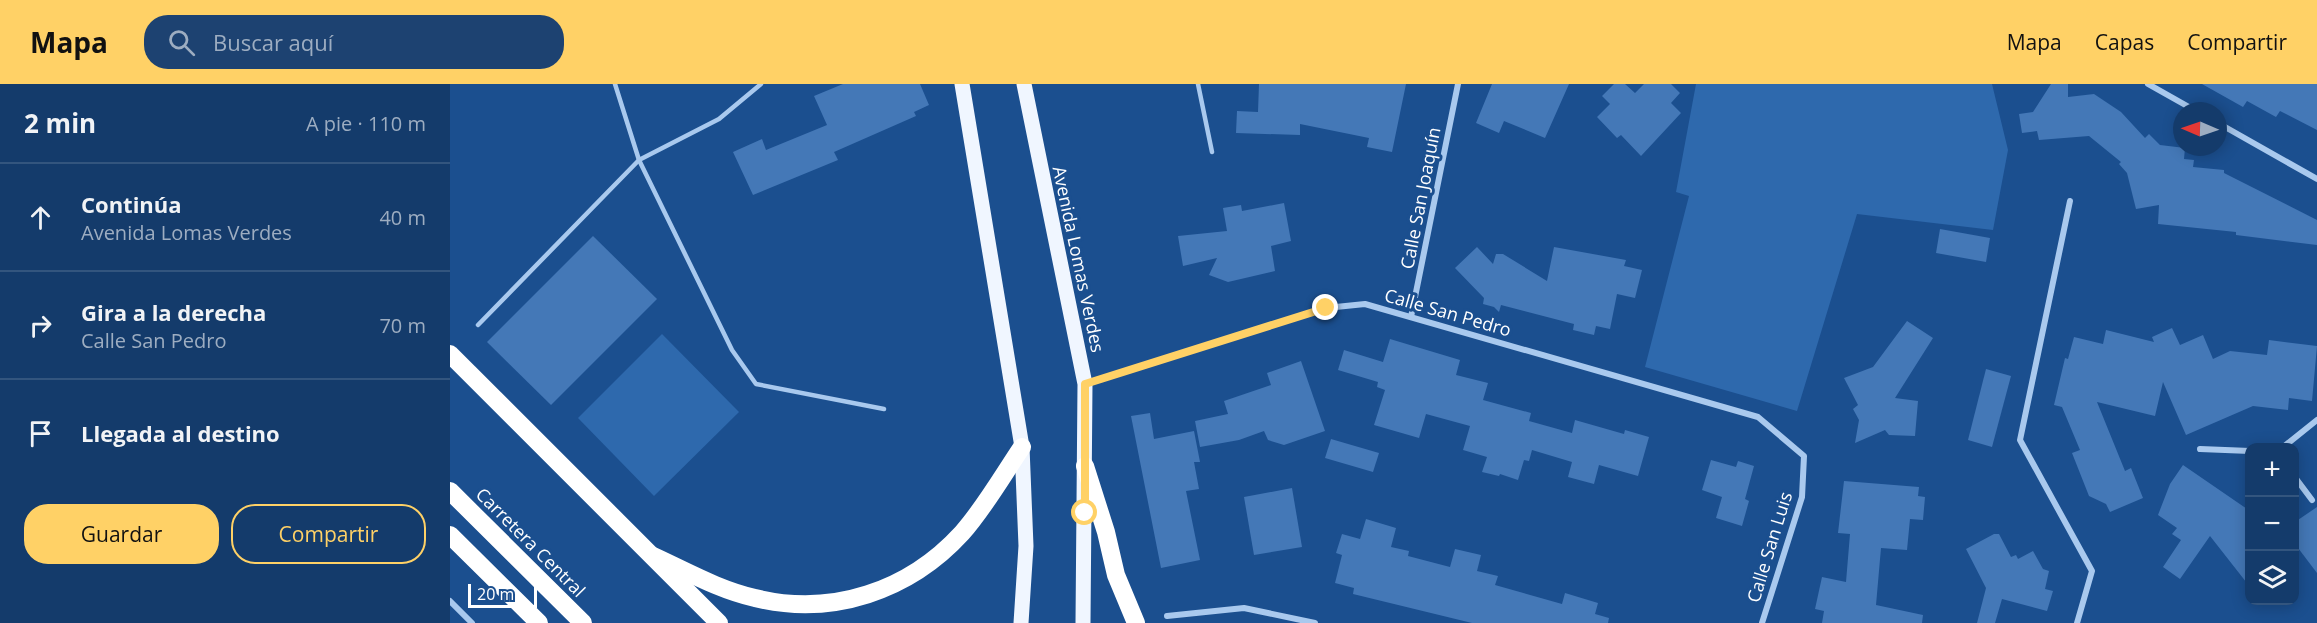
<!DOCTYPE html>
<html lang="es">
<head>
<meta charset="utf-8">
<style>
  :root { --surface:#143b6b; --page:#1d4271; --text:#f1f3f6; --muted:#9dadc1; --line:#33557e; --accent:#ffd166 }
  body { margin:0; font-family:"Open Sans",sans-serif; background:var(--page); color:var(--text) }
  .controls { position:absolute; right:18px; bottom:18px; display:grid; overflow:hidden; border-radius:12px; box-shadow:0 3px 15px #0003 }
  .controls button { width:54px; height:54px; display:grid; place-items:center; padding:0; border:0; border-bottom:2px solid var(--line); background:var(--surface); color:var(--text); font:30px sans-serif }
  .compass { position:absolute; left:1723px; top:18px; width:54px; height:54px; border-radius:50%; background:var(--surface); box-shadow:0 3px 15px #0003; rotate:272deg }
  .scale { position:absolute; left:18px; bottom:15px; width:69px; box-sizing:border-box; padding-left:6px; border:3px solid #fff; border-top:0; font-size:16px; line-height:21px; white-space:nowrap; color:#fff; -webkit-text-stroke:4px #1b4f8f; paint-order:stroke }
  .stop { position:absolute; width:18px; height:18px; margin:-14px; border:4px solid #ffd166; border-radius:50%; background:#fff }
  .stop.end { background:#ffd166; border-color:#fff; box-shadow:0 2px 6px #0008 }
  .list { margin:0; padding:0; list-style:none }
  h2 { display:flex; justify-content:space-between; align-items:center; height:78px; margin:0; padding:0 24px; font-size:26px }
  h2 small { font-size:20px; font-weight:400; color:var(--muted) }
  .list li { display:grid; grid-template-columns:39px 1fr auto; gap:18px; align-items:center; box-sizing:border-box; height:108px; padding:0 24px; border-top:2px solid var(--line) }
  .list b { display:block; font-size:22px; white-space:nowrap }
  .list p { margin:0; font-size:20px; white-space:nowrap; color:var(--muted) }
  .list em { font-size:20px; font-style:normal; color:var(--muted) }
  .actions { display:flex; gap:12px; padding:18px 24px }
  .actions a { flex:1; padding:14px 0; border:2px solid var(--accent); border-radius:24px; text-align:center; font-size:21px; color:var(--accent) }
  .actions .main { background:var(--accent); color:#111 }
  .icon { flex:none; width:33px; height:33px; fill:none; stroke:currentColor; stroke-width:2; stroke-linecap:round; stroke-linejoin:round }
  .map { position:relative; flex:none; width:1867px; height:539px; overflow:hidden }
  header { display:flex; align-items:center; gap:36px; box-sizing:border-box; height:84px; padding:0 30px; background:var(--accent); color:#111 }
  header strong { font-size:28px }
  nav { display:flex; gap:33px; margin-inline-start:auto; font-size:21px }
  .search { width:420px; height:54px; background:var(--page); display:flex; align-items:center; gap:15px; box-sizing:border-box; padding:0 21px; border-radius:24px; color:var(--muted); font-size:22px }
  main { display:flex }
  aside { flex:1; background:var(--surface) }
  .map>svg:first-child { display:block }
</style>
</head>
<body>
<header>
<strong>Mapa</strong>
<div class="search"><svg class="icon" aria-label="search" viewBox="0 0 24 24"><circle cx="10" cy="10" r="6"/><path d="M15 15l6 6"/></svg>Buscar aquí</div>
<nav><a>Mapa</a><a>Capas</a><a>Compartir</a></nav>
</header>
<main>
<aside>
<h2>2 min<small>A pie · 110 m</small></h2>
<ul class="list">
<li><svg class="icon" aria-label="ahead" viewBox="0 0 24 24"><path d="M12 20V5M6 11l6-6 6 6"/></svg><div><b>Continúa</b><p>Avenida Lomas Verdes</p></div><em>40 m</em></li>
<li><svg class="icon" aria-label="right" viewBox="0 0 24 24"><path d="M7 20v-9h11M14 6l5 5-5 5"/></svg><div><b>Gira a la derecha</b><p>Calle San Pedro</p></div><em>70 m</em></li>
<li><svg class="icon" aria-label="arrive" viewBox="0 0 24 24"><path d="M6 21V4h12l-3 4 3 4H6"/></svg><div><b>Llegada al destino</b></div></li>
</ul>
<div class="actions"><a class="main">Guardar</a><a>Compartir</a></div>
</aside>
<div class="map">
<svg width="1867" height="539" viewBox="0 0 1867 539">
  <rect width="100%" height="100%" fill="#1b4f8f"/>
  <g fill="#2e69ad">
    <polygon points="1246,0 1542,0 1558,66 1543,146 1407,130 1347,327 1195,283 1239,112 1226,108"/>
    <polygon points="212,250 289,328 204,412 128,334"/>
  </g>
  <g fill="#4478b7">
    <polygon points="393,0 470,0 479,21 464,28 466,32 384,68 388,76 303,111 283,68 312,55 316,66 377,41 364,12"/>
    <polygon points="809,0 956,0 942,68 917,63 919,54 850,40 850,51 786,49 787,27 808,28"/>
    <polygon points="1042,0 1119,0 1095,54 1054,37 1049,49 1026,39"/>
    <polygon points="1164,0 1175,0 1185,9 1194,0 1221,0 1230,9 1221,19 1231,29 1191,72 1171,51 1167,54 1147,33 1160,20 1152,12"/>
    <polygon points="1601,0 1618,0 1618,13 1644,10 1671,28 1695,54 1699,50 1710,61 1735,64 1734,75 1744,76 1743,83 1774,86 1774,89 1867,136 1867,161 1786,151 1786,148 1708,140 1709,121 1686,125 1677,89 1669,80 1671,78 1639,52 1589,56 1587,47 1572,49 1569,30 1583,28"/>
    <polygon points="1752,0 1867,0 1867,46 1830,27 1826,33 1797,17 1793,23"/>
    <polygon points="834,119 841,157 821,162 825,187 778,198 759,191 767,174 733,182 728,152 777,147 773,124 791,121 792,127"/>
    <polygon points="1490,145 1540,154 1536,178 1486,169"/>
    <polygon points="143,152 207,215 101,321 37,258"/>
    <polygon points="1027,163 1043,180 1046,170 1053,170 1097,197 1104,163 1176,176 1174,182 1192,186 1185,214 1167,210 1160,245 1146,242 1144,251 1123,246 1124,240 1051,221 1049,228 1044,223 1033,220 1034,214 1005,184"/>
    <polygon points="1457,237 1483,254 1445,314 1468,317 1465,352 1439,351 1435,346 1405,359 1409,336 1403,325 1408,321 1394,294 1423,283"/>
    <polygon points="1722,244 1730,261 1753,251 1763,275 1780,267 1817,271 1819,256 1867,262 1862,317 1839,314 1838,326 1803,322 1736,351 1713,298 1705,332 1647,318 1675,387 1681,384 1693,414 1660,428 1656,420 1639,412 1622,369 1630,366 1612,323 1604,321 1615,274 1618,275 1624,253 1653,260 1656,246 1704,258 1702,253"/>
    <polygon points="940,255 1010,276 1006,291 1038,299 1033,316 1081,329 1079,337 1122,349 1125,336 1174,350 1175,346 1199,353 1188,392 1149,381 1144,400 1118,393 1122,378 1082,366 1079,377 1074,376 1068,396 1050,390 1049,392 1032,388 1037,373 1013,366 1020,342 976,330 969,354 924,341 935,306 927,303 928,298 888,286 894,266 933,278"/>
    <polygon points="851,277 875,347 834,361 818,356 814,347 789,356 750,363 745,337 778,330 774,317 821,301 817,289"/>
    <polygon points="1536,285 1561,292 1542,363 1518,356"/>
    <polygon points="700,329 704,355 744,347 750,378 744,378 749,405 736,407 750,476 711,484 681,332"/>
    <polygon points="881,355 929,369 923,388 875,374"/>
    <polygon points="1261,376 1286,383 1288,377 1304,382 1295,415 1299,417 1292,442 1266,434 1272,413 1252,406"/>
    <polygon points="1733,381 1800,427 1800,503 1760,452 1730,495 1713,483 1731,456 1722,450 1727,444 1708,431 1720,400"/>
    <polygon points="1394,397 1469,403 1468,412 1475,413 1473,436 1460,435 1457,466 1431,464 1426,521 1473,531 1472,539 1372,539 1374,527 1365,525 1372,493 1396,498 1400,450 1388,449"/>
    <polygon points="842,404 852,463 804,471 794,413"/>
    <polygon points="1867,423 1867,489 1845,460 1845,438"/>
    <polygon points="916,435 946,444 941,463 959,467 958,472 1000,483 1005,465 1031,471 1027,487 1048,492 1045,501 1112,520 1115,509 1148,519 1145,530 1159,534 1158,539 1022,539 903,510 904,504 885,499 892,471 886,469 892,450 910,455"/>
    <polygon points="1544,450 1549,450 1561,473 1566,471 1568,475 1583,467 1593,485 1599,487 1595,505 1603,507 1597,527 1552,515 1545,539 1527,539 1536,504 1516,465"/>
  </g>
  <g fill="none" stroke-linecap="round" stroke-linejoin="round">
    <g stroke="#a9c9ee" stroke-width="4.5">
      <polyline points="165,0 189,76 282,266 306,300 434,325"/>
      <polyline points="748,0 762,68"/>
      <polyline points="28,241 189,76 269,35 311,0"/>
    </g>
    <g stroke="#a9c9ee" stroke-width="6">
      <polyline points="1698,0 1746,27"/>
      <polyline points="1768,39 1867,95"/>
      <polyline points="1620,117 1570,356 1642,487 1627,539"/>
      <polyline points="961,233 1008,0"/>
      <polyline points="635,300 876,224 915,220 1308,333 1354,372 1352,413 1312,539"/>
      <polyline points="1832,364 1867,336"/>
      <polyline points="1750,365 1800,367"/>
      <polyline points="1844,392 1862,416"/>
      <polyline points="0,517 22,539"/>
      <polyline points="717,532 794,524 865,539"/>
    </g>
    <g stroke="#f0f6ff" stroke-width="15">
      <polyline points="512,0 572,363 576,462 571,539"/>
      <polyline points="574,0 635,300 633,539"/>
    </g>
    <g stroke="#fff" stroke-width="18">
      <polyline points="0,270 269,539"/>
      <polyline points="635,382 656,448 666,491 686,539"/>
      <polyline points="0,407 133,539"/>
      <polyline points="0,451 89,539"/>
      <path d="M203 472C236 487 269 506 305 514 382 533 459 507 512 449 535 423 553 391 572 363"/>
    </g>
  </g>
  <g fill="none" stroke-linecap="round" stroke-linejoin="round">
    <polyline stroke="#ffd166" stroke-width="8" points="635,429 635,300 876,224"/>
  </g>
  <g text-anchor="middle" dominant-baseline="central" stroke-width="6" stroke-linejoin="round" paint-order="stroke">
    <g font-size="18" fill="#fff" stroke="#1b4f8f">
      <text transform="translate(970 114) rotate(-79)">Calle San Joaquín</text>
      <text transform="translate(629 175) rotate(78)">Avenida Lomas Verdes</text>
      <text transform="translate(998 228) rotate(16)">Calle San Pedro</text>
      <text transform="translate(81 458) rotate(45)">Carretera Central</text>
      <text transform="translate(1319 463) rotate(-73)">Calle San Luis</text>
    </g>
  </g>
</svg>
<div class="controls">
<button>+</button>
<button>−</button>
<button><svg class="icon" aria-label="layers" viewBox="0 0 24 24"><path d="M12 4l9 5-9 5-9-5zM3 14l9 5 9-5"/></svg></button>
</div>
<svg class="compass" viewBox="-18 -18 36 36"><path d="M0-13l5 13h-10z" fill="#e53935"/><path d="M0 13l5-13h-10z" fill="#9dadc1"/></svg>
<div class="scale">20 m</div>
<div class="stop" style="left:635px;top:429px"></div>
<div class="stop end" style="left:876px;top:224px"></div>
</div>
</main>
</body>
</html>
